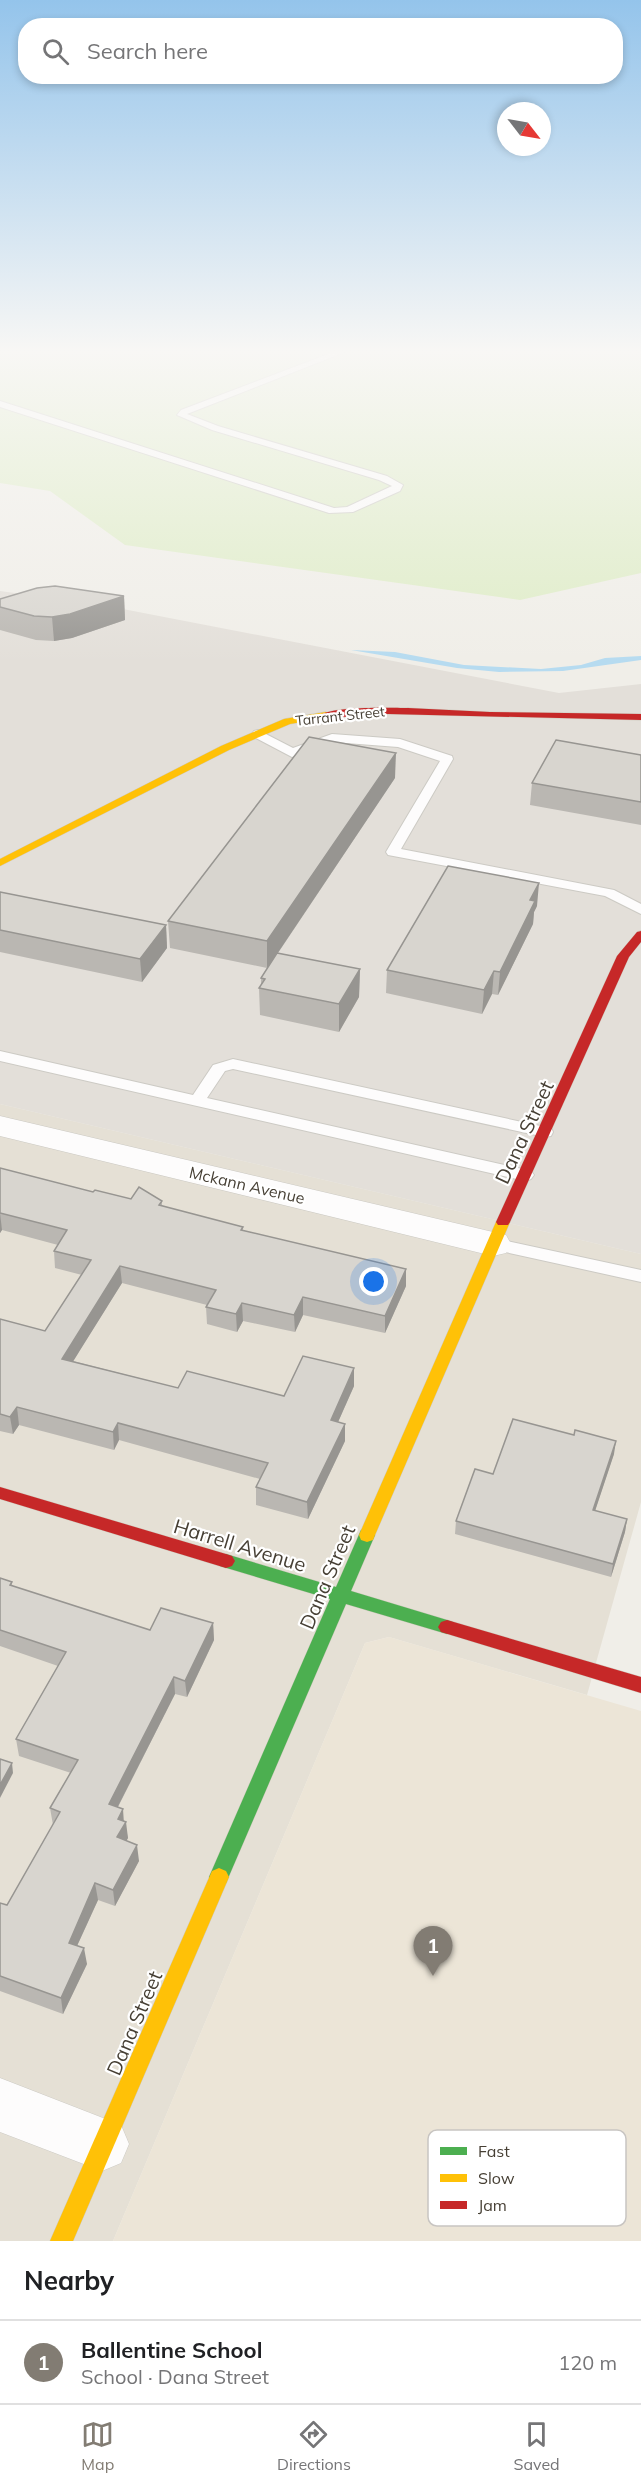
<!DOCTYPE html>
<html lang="en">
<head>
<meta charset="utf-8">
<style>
  :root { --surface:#fff; --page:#f6f6f6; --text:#202124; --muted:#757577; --line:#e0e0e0; --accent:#827c73 }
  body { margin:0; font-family:Mulish,sans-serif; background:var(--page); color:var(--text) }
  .compass { position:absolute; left:497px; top:102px; width:54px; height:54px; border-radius:50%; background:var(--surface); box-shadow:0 3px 9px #0003; rotate:121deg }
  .you { position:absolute; left:374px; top:1282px; width:21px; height:21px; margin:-15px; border:4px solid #fff; border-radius:50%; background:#1a73e8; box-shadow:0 0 0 9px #1a73e833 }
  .badge { display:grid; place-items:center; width:39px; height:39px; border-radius:50%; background:var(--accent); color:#fff; font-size:20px; font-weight:700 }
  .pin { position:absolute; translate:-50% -50px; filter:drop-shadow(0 2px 3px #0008) }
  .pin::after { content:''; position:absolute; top:32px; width:21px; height:18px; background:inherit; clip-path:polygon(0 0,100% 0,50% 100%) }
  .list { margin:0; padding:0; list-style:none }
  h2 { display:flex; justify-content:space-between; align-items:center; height:78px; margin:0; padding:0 24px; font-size:26px }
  h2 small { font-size:20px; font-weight:400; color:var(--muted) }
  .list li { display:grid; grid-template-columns:39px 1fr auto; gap:18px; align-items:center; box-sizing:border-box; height:84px; padding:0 24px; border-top:2px solid var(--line) }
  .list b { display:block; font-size:22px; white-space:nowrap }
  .list p { margin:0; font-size:20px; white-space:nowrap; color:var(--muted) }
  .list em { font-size:20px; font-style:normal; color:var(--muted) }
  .icon { flex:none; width:33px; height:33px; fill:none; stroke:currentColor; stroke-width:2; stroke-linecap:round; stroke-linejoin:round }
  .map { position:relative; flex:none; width:641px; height:2241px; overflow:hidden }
  .search { position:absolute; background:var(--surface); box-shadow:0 3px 9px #0003; left:18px; right:18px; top:18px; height:66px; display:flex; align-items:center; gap:15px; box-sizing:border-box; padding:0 21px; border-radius:24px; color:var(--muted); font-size:22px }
  .sheet { height:162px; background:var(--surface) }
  nav { display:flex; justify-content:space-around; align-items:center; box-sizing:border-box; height:84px; border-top:2px solid var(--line); background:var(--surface); font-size:16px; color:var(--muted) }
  nav a { display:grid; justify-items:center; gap:3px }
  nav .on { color:var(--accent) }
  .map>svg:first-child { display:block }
</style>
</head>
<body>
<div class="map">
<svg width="641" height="2241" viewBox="0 0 641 2241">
  <rect width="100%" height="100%" fill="#f0eee8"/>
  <polygon fill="#e5e0d5" points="0,1104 641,1254 641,1502 587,1695 389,1637 365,1643 113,2241 0,2241"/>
  <polygon fill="#e3dfd9" points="0,591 97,604 559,693 641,684 641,1254 0,1104"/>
  <polygon fill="#ece5d7" points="389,1637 641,1711 641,2241 113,2241 365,1643"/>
  <polygon fill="#deecc6" points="0,350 641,350 641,573 520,600 125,545 50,491 0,483"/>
  <polygon fill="#b6dbf0" points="351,650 395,652 464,665 541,669 581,665 605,658 641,656 641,660 563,671 499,672 457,668"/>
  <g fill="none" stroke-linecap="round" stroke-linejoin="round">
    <defs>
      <g id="lane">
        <polygon points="339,350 350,350 187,414 218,426 387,476 403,485 400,491 353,512 329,513 0,407 0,401 334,508 347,507 392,486 379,480 212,430 177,415 181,410"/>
        <polygon points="258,730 293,748 332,734 400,739 452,756 453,759 401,849 614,890 641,904 641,914 605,896 388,855 386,852 440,761 398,747 333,742 292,757 254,737 252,734 254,731"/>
        <polygon points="0,1051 193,1095 213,1065 233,1059 545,1127 551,1128 553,1132 551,1136 545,1137 233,1069 225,1071 207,1098 531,1171 534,1175 531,1179 525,1181 0,1061"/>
        <polygon points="493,1238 641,1270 641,1282 487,1248 484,1244 487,1240"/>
      </g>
      <g id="street">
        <polygon points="0,1116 493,1232 506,1235 511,1244 506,1253 493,1256 0,1136"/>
        <polygon points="0,2078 121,2125 129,2144 121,2163 102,2171 0,2132"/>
      </g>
      <polygon id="fast" points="367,1528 373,1530 375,1535 351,1591 447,1620 453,1622 456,1627 453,1632 447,1634 346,1604 226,1883 219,1886 212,1883 209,1877 330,1599 220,1566 217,1561 220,1556 226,1554 336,1587 361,1530"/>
      <g id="slow">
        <polygon points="326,712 331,715 330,717 290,724 229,750 0,866 0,859 221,746 284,719"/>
        <polygon points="503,1217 510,1222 375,1535 373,1540 367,1542 361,1540 359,1535 496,1222"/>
        <polygon points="219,1868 226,1871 229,1877 73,2241 50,2241 212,1871"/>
      </g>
      <g id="jam">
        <path d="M408 708 490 712 641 714V720L388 714 326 718 321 715C334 706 390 708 408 708Z"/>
        <polygon points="641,931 641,942 629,957 510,1222 508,1225 498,1225 496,1222 617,956 637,932"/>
        <polygon points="0,1487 226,1554 232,1556 235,1561 232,1566 226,1568 0,1499"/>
        <polygon points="447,1620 641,1677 641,1693 441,1632 438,1627 441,1622"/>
      </g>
    </defs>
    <use href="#lane" stroke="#cccac4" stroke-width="2"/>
    <use href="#street" stroke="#cccac4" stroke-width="1"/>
    <use href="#fast" stroke="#d0cbbf" stroke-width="1"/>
    <use href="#slow" stroke="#d0cbbf" stroke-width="1"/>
    <use href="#jam" stroke="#d0cbbf" stroke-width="1"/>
    <use href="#lane" fill="#fdfcfc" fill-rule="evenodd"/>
    <use href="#street" fill="#fdfcfc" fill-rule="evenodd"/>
    <use href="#fast" fill="#4caf50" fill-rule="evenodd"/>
    <use href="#slow" fill="#ffc107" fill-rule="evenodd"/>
    <use href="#jam" fill="#c62828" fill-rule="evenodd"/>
  </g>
  <g fill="#bab7b2">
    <polygon points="124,596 125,620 72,638 54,641 36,640 0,630 0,599"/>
    <polygon points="641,755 641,825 530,805 532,783"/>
    <polygon points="395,778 278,953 360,969 359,997 339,1032 260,1015 259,988 261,985 261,978 267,968 170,948 168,921"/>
    <polygon points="0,892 166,925 167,948 142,982 0,952"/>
    <polygon points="537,906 534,912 533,924 498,995 492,994 482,1014 386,993 387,970"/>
    <polygon points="0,1168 93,1192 131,1199 162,1201 162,1206 243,1227 243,1231 406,1269 406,1286 385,1333 303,1315 295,1332 243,1321 237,1332 207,1324 206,1307 207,1305 122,1283 73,1361 178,1388 284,1396 354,1368 354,1386 338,1422 345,1424 345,1441 308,1519 256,1505 256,1487 260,1479 119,1440 114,1450 19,1425 13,1434 0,1431 0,1319 45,1331 82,1275 55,1268 54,1251 58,1245 2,1230 0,1233"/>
    <polygon points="614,1454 595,1511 627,1519 625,1532 611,1577 455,1534 456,1521 493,1474"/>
    <polygon points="0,1578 12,1582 12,1586 150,1630 213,1623 214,1640 187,1697 175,1694 118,1807 124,1822 128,1838 126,1841 139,1861 115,1906 98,1900 77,1946 87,1964 63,2014 0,1991 0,1903 7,1905 53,1825 50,1808 71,1773 19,1756 16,1739 58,1666 0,1646"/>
  </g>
  <g fill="#979591">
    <polygon points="124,596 125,620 72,638 54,641 52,617"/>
    <polygon points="396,753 395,778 267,969 267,941"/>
    <polygon points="539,883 537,906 534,912 533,924 498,995 500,972 530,900"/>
    <polygon points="166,925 167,948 142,982 140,959"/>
    <polygon points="360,969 359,997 339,1032 339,1004"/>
    <polygon points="494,971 492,994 482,1014 484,990"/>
    <polygon points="0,1213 2,1230 0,1233"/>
    <polygon points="120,1266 122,1283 64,1376 62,1359"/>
    <polygon points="406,1269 406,1286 385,1333 385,1316"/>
    <polygon points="303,1297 303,1315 295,1332 294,1315"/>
    <polygon points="242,1303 243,1321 237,1332 236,1314"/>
    <polygon points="354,1368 354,1386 331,1438 331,1420"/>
    <polygon points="17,1407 19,1425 13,1434 10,1417"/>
    <polygon points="118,1423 119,1440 114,1450 113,1432"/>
    <polygon points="345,1424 345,1441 308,1519 307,1502"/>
    <polygon points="616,1441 614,1454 591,1523 593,1510"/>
    <polygon points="627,1519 625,1532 611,1577 613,1564"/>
    <polygon points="213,1623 214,1640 187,1697 185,1681"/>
    <polygon points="174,1677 175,1694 111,1820 109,1804"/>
    <polygon points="12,1763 13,1773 0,1798 0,1785"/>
    <polygon points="123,1809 124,1824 126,1822 128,1838 119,1854 117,1837 118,1819"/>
    <polygon points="137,1845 139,1861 115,1906 113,1890"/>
    <polygon points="95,1883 98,1900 71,1959 69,1943"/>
    <polygon points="84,1948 87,1964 63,2014 61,1998"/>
  </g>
  <g fill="#d8d5cf" stroke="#979591" stroke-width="1.5">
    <polygon points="55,586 124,596 70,614 52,617 34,616 0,607 0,599 37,588"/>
    <polygon points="309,737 396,753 267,941 168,921"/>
    <polygon points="556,740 641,755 641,802 532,783"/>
    <polygon points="448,866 539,883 530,900 535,901 500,972 494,971 484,990 387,970"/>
    <polygon points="0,892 166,925 140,959 0,930"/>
    <polygon points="277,953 360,969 339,1004 259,988 265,979 261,978"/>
    <polygon points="0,1168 93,1192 95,1190 131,1199 139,1187 162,1201 159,1205 243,1227 241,1230 406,1269 385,1316 303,1297 294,1315 242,1303 236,1314 206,1307 216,1290 120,1266 62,1359 178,1388 187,1371 284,1396 303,1356 354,1368 331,1420 345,1424 307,1502 256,1487 268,1463 118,1423 113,1432 17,1407 10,1417 0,1414 0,1319 45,1331 91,1260 54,1251 67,1230 0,1213"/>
    <polygon points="513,1419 574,1435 575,1430 616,1441 593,1510 627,1519 613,1564 456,1521 475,1469 493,1474"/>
    <polygon points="0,1578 12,1582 10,1585 150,1630 161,1608 213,1623 185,1681 174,1677 109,1804 123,1809 118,1819 126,1822 117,1837 137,1845 113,1890 95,1883 69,1943 84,1948 61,1998 0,1976 0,1903 7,1905 60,1812 50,1808 78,1760 16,1739 66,1652 0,1630"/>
    <polygon points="0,1759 12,1763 0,1785"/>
  </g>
  <linearGradient id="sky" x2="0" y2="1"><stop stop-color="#94c4eb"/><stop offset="0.53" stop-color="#f8f7f5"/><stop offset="1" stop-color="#f8f7f5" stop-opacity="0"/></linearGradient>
  <rect width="641" height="663" fill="url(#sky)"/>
  <g text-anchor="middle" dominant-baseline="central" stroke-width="4.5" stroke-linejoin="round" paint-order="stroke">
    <g font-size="14" fill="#463f34" stroke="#fff">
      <text transform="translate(340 716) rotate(-6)">Tarrant Street</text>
    </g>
    <g font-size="16" fill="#463f34" stroke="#fff">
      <text transform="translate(247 1185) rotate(13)">Mckann Avenue</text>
    </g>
    <g font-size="20" fill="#463f34" stroke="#fff">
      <text transform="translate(524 1132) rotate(-65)">Dana Street</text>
      <text transform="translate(240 1545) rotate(17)">Harrell Avenue</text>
      <text transform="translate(327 1577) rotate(-67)">Dana Street</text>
      <text transform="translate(134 2023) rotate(-67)">Dana Street</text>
    </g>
  </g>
  <rect x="428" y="2130" width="198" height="96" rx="9" fill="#fff" stroke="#c8c5c2" stroke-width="1.5"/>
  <rect x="440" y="2147" width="27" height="8" fill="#4caf50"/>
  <rect x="440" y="2174" width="27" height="8" fill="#ffc107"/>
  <rect x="440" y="2201" width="27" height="8" fill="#c62828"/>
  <g font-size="16" fill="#463f34">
    <text x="478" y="2157">Fast</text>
    <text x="478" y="2184">Slow</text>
    <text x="478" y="2211">Jam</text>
  </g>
</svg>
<svg class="compass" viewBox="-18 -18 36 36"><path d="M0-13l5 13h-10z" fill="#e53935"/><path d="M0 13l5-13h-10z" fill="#757577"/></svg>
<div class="you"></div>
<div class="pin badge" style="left:433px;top:1976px">1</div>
<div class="search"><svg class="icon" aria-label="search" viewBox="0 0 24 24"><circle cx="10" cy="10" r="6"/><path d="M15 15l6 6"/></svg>Search here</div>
</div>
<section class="sheet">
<h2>Nearby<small></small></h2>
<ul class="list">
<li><span class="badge">1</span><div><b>Ballentine School</b><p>School · Dana Street</p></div><em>120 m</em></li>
</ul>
</section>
<nav>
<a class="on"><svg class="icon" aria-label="map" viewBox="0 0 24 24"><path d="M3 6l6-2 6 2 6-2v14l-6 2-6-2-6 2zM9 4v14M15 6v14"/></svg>Map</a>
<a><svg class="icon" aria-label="directions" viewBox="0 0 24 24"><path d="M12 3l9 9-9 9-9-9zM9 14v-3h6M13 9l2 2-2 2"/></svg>Directions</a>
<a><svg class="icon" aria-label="saved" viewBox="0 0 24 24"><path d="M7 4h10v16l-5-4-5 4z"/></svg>Saved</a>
</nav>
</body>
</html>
